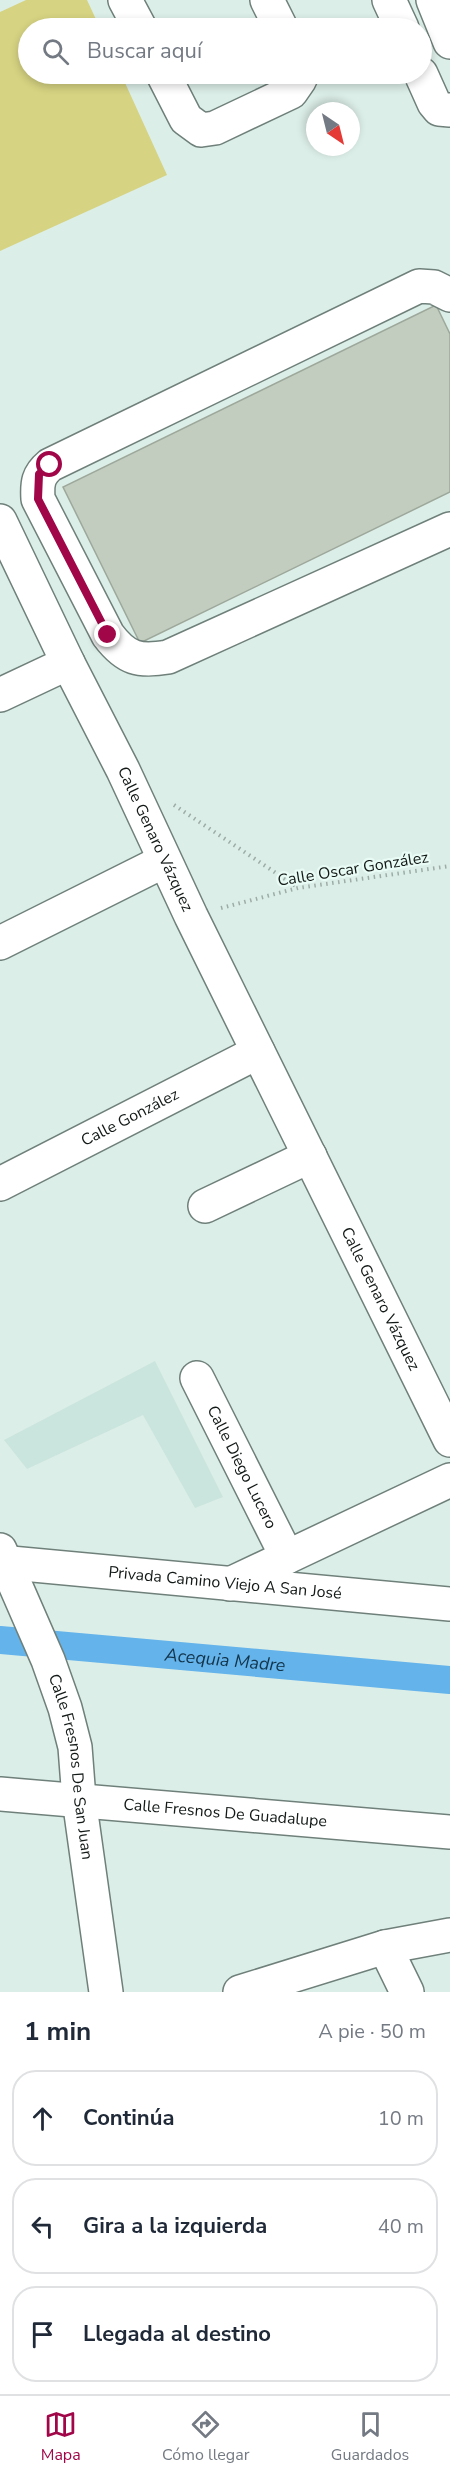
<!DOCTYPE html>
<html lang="es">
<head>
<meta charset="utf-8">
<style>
  :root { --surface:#fff; --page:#f6f6f7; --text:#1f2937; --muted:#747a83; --line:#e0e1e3; --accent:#a00648 }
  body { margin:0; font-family:"Nunito Sans",sans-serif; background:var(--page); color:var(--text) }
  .compass { position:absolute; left:306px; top:102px; width:54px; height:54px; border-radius:50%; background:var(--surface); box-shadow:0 3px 9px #0003; rotate:145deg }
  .stop { position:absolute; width:18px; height:18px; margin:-14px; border:4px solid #a00648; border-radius:50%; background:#fff }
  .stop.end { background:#a00648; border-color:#fff; box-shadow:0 2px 6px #0008 }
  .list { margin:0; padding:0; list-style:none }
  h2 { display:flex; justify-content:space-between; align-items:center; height:78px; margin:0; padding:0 24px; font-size:26px }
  h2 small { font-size:20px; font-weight:400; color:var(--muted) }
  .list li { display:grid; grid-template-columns:39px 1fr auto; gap:18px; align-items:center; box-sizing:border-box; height:96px; margin:0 12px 12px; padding:0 12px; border:2px solid var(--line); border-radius:24px }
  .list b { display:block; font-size:22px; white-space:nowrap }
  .list em { font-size:20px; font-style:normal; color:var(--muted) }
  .icon { flex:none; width:33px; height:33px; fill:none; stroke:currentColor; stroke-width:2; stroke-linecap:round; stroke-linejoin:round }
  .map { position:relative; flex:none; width:450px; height:1992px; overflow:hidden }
  .search { position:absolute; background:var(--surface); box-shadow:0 3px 9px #0003; left:18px; right:18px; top:18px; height:66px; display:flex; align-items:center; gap:15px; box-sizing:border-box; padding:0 21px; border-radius:33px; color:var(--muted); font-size:22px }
  .sheet { height:402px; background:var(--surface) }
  nav { display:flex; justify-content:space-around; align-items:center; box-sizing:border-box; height:84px; border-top:2px solid var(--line); background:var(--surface); font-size:16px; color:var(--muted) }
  nav a { display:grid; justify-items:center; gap:3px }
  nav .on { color:var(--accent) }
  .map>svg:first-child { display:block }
</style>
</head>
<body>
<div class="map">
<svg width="450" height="1992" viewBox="0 0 450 1992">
  <rect width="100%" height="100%" fill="#dceee8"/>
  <polygon fill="#cae5dd" points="155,1361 223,1497 195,1508 143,1415 27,1469 4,1440"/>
  <polygon fill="#d6d382" points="26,0 87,0 100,28 28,28 28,74 121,74 167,175 0,251 0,12"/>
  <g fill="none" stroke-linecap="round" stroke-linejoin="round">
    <path stroke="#64b3ea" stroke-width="28" id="s1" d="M0 1640 450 1680"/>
  </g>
  <polygon fill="#c2cdc0" stroke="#9da89b" stroke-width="1.5" points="436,305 450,334 450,492 140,643 63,487"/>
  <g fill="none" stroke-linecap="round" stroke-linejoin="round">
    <defs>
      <g id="minor">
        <polyline points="125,0 140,28"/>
        <polyline points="267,0 281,28"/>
        <polyline points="389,0 402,28"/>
        <polyline points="163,74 186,119 201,130 215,128 291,92 300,79 299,74"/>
        <polyline points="421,74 434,103 439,109 450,110"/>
        <path d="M450 295 434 287 419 286 50 465C38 475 37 483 38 499L108 635C126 659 139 662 168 657L450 529"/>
        <path id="s2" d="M0 521 68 663 123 770 191 916 450 1440"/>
        <polyline points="0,695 68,663"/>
        <polyline points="0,943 164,861"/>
        <path id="s3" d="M0 1184 258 1052"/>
        <polyline points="205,1206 310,1156"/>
        <path id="s4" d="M197 1378 287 1557"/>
        <path id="s5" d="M0 1550 48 1660 65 1708 75 1747 79 1799 106 1992"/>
        <path id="s6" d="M0 1562 450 1604"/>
        <polyline points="230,1584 450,1480"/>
        <path id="s7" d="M0 1794 450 1832"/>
        <polyline points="385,1947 407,1992"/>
        <polyline points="240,1992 385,1947 450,1935"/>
      </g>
      <polyline id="major" points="433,0 450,42"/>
    </defs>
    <use href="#minor" stroke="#6f807a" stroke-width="36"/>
    <use href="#major" stroke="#6f807a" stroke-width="36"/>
    <g stroke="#9daca7" stroke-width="4" stroke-dasharray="1.5 4.5" stroke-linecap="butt">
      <polyline points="174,805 297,887"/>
      <polyline points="221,908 298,888 450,866"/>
    </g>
    <use href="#minor" stroke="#fff" stroke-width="33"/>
    <use href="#major" stroke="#fff" stroke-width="33"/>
  </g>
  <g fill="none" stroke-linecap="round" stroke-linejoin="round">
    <polyline stroke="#a00648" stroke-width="8" points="50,465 39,474 38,499 108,635"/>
  </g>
  <g text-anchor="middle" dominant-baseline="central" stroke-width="4.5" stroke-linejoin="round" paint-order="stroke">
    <g font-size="16" fill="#121917" stroke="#e9fbf5">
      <text stroke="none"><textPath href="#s2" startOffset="354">Calle Genaro Vázquez</textPath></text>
      <text transform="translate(353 869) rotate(-9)">Calle Oscar González</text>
      <text stroke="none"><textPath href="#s3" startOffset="146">Calle González</textPath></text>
      <text stroke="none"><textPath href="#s2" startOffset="866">Calle Genaro Vázquez</textPath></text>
      <text stroke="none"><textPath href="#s4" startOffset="100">Calle Diego Lucero</textPath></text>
      <text stroke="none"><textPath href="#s6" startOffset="226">Privada Camino Viejo A San José</textPath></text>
      <text stroke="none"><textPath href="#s5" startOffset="230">Calle Fresnos De San Juan</textPath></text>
      <text stroke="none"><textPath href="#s7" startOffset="226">Calle Fresnos De Guadalupe</textPath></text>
    </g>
    <g font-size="18" font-style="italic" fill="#13354c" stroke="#e9fbf5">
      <text stroke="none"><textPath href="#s1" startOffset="226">Acequia Madre</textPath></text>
    </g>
  </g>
</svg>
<svg class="compass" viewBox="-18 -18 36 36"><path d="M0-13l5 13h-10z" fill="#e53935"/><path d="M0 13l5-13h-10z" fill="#747a83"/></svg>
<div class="stop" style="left:50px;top:465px"></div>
<div class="stop end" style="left:108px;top:635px"></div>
<div class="search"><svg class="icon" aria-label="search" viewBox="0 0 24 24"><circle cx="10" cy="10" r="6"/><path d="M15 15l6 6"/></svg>Buscar aquí</div>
</div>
<section class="sheet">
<h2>1 min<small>A pie · 50 m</small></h2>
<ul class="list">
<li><svg class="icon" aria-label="ahead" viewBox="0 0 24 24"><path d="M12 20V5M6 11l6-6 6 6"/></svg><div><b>Continúa</b></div><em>10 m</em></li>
<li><svg class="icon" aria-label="left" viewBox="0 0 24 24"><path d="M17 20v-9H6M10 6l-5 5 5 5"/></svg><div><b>Gira a la izquierda</b></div><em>40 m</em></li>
<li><svg class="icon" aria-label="arrive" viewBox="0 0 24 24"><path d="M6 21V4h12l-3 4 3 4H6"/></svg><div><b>Llegada al destino</b></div></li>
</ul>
</section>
<nav>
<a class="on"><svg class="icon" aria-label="map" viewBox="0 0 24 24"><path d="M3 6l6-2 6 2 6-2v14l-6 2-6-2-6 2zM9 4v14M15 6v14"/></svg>Mapa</a>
<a><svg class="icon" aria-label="directions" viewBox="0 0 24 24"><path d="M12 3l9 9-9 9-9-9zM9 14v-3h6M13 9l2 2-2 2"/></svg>Cómo llegar</a>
<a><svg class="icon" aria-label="saved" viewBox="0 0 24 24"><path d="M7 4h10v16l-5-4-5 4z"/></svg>Guardados</a>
</nav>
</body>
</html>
